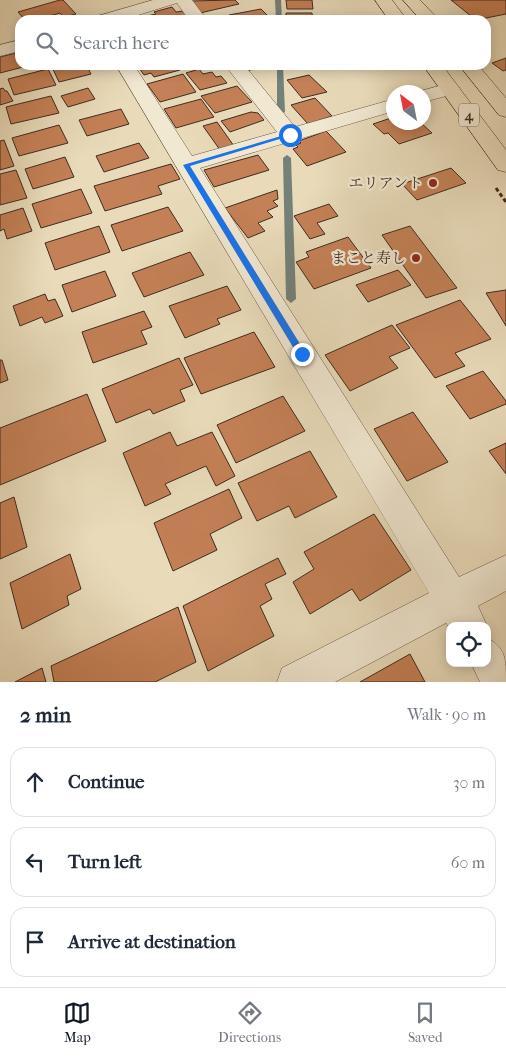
<!DOCTYPE html>
<html lang="en">
<head>
<meta charset="utf-8">
<style>
  :root { --surface:#fff; --page:#f2f2f3; --text:#1f2937; --muted:#747a83; --line:#e0e1e3; --accent:#111827 }
  body { margin:0; font-family:"IM FELL French Canon","Noto Serif JP",serif; background:var(--page); color:var(--text) }
  .controls { position:absolute; right:15px; bottom:15px; display:grid; overflow:hidden; border-radius:10px; box-shadow:0 2px 12px #0003 }
  .controls button { width:45px; height:45px; display:grid; place-items:center; padding:0; border:0; border-bottom:1px solid var(--line); background:var(--surface); color:var(--text); font:25px sans-serif }
  .compass { position:absolute; left:386px; top:85px; width:45px; height:45px; border-radius:50%; background:var(--surface); box-shadow:0 2px 12px #0003; rotate:328deg }
  .stop { position:absolute; width:15px; height:15px; margin:-11px; border:4px solid #1a73e8; border-radius:50%; background:#fff }
  .stop.end { background:#1a73e8; border-color:#fff; box-shadow:0 1px 5px #0008 }
  .list { margin:0; padding:0; list-style:none }
  h2 { display:flex; justify-content:space-between; align-items:center; height:65px; margin:0; padding:0 20px; font-size:21px }
  h2 small { font-size:16px; font-weight:400; color:var(--muted) }
  .list li { display:grid; grid-template-columns:32px 1fr auto; gap:15px; align-items:center; box-sizing:border-box; height:70px; margin:0 10px 10px; padding:0 10px; border:1px solid var(--line); border-radius:15px }
  .list b { display:block; font-size:19px; white-space:nowrap }
  .list em { font-size:16px; font-style:normal; color:var(--muted) }
  .icon { flex:none; width:28px; height:28px; fill:none; stroke:currentColor; stroke-width:2; stroke-linecap:round; stroke-linejoin:round }
  .map { position:relative; flex:none; width:506px; height:682px; overflow:hidden }
  .search { position:absolute; background:var(--surface); box-shadow:0 2px 12px #0003; left:15px; right:15px; top:15px; height:55px; display:flex; align-items:center; gap:12px; box-sizing:border-box; padding:0 18px; border-radius:15px; color:var(--muted); font-size:19px }
  .sheet { height:305px; background:var(--surface) }
  nav { display:flex; justify-content:space-around; align-items:center; box-sizing:border-box; height:70px; border-top:1px solid var(--line); background:var(--surface); font-size:14px; color:var(--muted) }
  nav a { display:grid; justify-items:center; gap:2px }
  nav .on { color:var(--accent) }
  .map>svg:first-child { display:block }
</style>
</head>
<body>
<div class="map">
<svg width="506" height="682" viewBox="0 0 506 682">
  <rect width="100%" height="100%" fill="#e9dbba"/>
  <filter id="stains"><feTurbulence type="fractalNoise" baseFrequency=".004" numOctaves="4"/><feColorMatrix values="0 0 0 0 .2 0 0 0 0 .09 0 0 0 0 .02 0 0 0 .5 -.17"/></filter>
  <radialGradient id="worn" r=".72"><stop offset=".6" stop-color="#630" stop-opacity="0"/><stop offset="1" stop-color="#630" stop-opacity=".3"/></radialGradient>
  <g fill="none" stroke-linecap="round" stroke-linejoin="round">
    <g fill="#748179" fill-rule="evenodd">
      <polygon points="275,0 281,0 282,20 276,20"/>
      <polygon points="277,65 283,65 285,112 281,114 277,112"/>
      <polygon points="287,155 291,158 296,299 291,303 286,299 283,158"/>
    </g>
  </g>
  <g fill="#c48056" stroke="#3f2b22">
    <polygon points="60,0 63,0 76,14 64,17 60,13 36,20 25,20 18,12"/>
    <polygon points="235,0 239,4 200,13 190,1"/>
    <polygon points="286,0 312,0 313,9 287,9"/>
    <polygon points="451,0 506,0 506,14 476,20"/>
    <polygon points="172,7 176,12 183,11 191,20 150,20 147,16 156,14 154,12"/>
    <polygon points="261,9 270,18 262,20 234,20 229,15"/>
    <polygon points="286,13 312,13 313,20 286,20"/>
    <polygon points="20,52 20,65 31,65 0,73 0,57"/>
    <polygon points="506,58 506,70 503,71 492,63"/>
    <polygon points="60,65 86,65 91,74 59,82 52,67"/>
    <polygon points="137,65 177,65 180,70 154,77 151,73 144,75"/>
    <polygon points="242,65 266,65 247,71"/>
    <polygon points="48,69 56,85 14,95 8,79"/>
    <polygon points="199,69 203,74 212,72 216,77 221,76 227,83 200,90 186,73"/>
    <polygon points="183,74 196,92 160,102 147,84"/>
    <polygon points="309,75 327,92 302,98 287,80"/>
    <polygon points="237,86 252,102 215,113 201,96"/>
    <polygon points="3,88 5,91 7,91 13,101 0,105 0,89"/>
    <polygon points="88,88 95,99 68,107 61,96"/>
    <polygon points="51,96 59,113 11,124 6,107"/>
    <polygon points="315,98 332,116 308,124 291,105"/>
    <polygon points="201,99 214,117 176,128 164,109"/>
    <polygon points="121,109 129,124 87,136 79,120"/>
    <polygon points="251,112 258,113 264,120 230,132 221,121"/>
    <polygon points="394,117 394,122 420,122 432,133 399,144 388,133 384,134 373,124"/>
    <polygon points="217,122 234,146 220,150 203,126"/>
    <polygon points="59,125 68,143 19,156 12,138"/>
    <polygon points="326,131 346,152 307,166 293,149 298,147 296,145 301,143 299,141"/>
    <polygon points="4,140 14,166 0,170 0,141"/>
    <polygon points="139,143 149,158 104,172 96,156"/>
    <polygon points="258,155 269,170 214,187 204,170"/>
    <polygon points="65,157 74,177 33,189 25,169"/>
    <polygon points="171,164 180,179 158,186 162,194 105,211 94,186"/>
    <polygon points="451,168 466,183 417,200 402,184"/>
    <polygon points="16,170 27,198 0,205 0,174"/>
    <polygon points="81,189 92,213 41,228 32,204"/>
    <polygon points="277,190 278,199 273,201 278,206 267,211 273,217 258,223 265,231 248,238 225,208"/>
    <polygon points="329,204 338,216 317,223 325,234 310,239 294,216"/>
    <polygon points="168,207 183,231 122,251 111,225"/>
    <polygon points="23,208 32,231 7,239 4,229 0,231 0,215"/>
    <polygon points="99,226 110,252 55,270 45,243"/>
    <polygon points="410,226 457,288 426,298 382,235"/>
    <polygon points="348,237 371,268 314,289 296,262 309,257 306,252"/>
    <polygon points="190,252 204,275 144,297 132,273"/>
    <polygon points="398,270 411,285 368,302 356,285"/>
    <polygon points="105,271 116,296 72,312 62,285"/>
    <polygon points="227,286 241,310 217,319 220,324 185,338 169,306"/>
    <polygon points="506,290 506,326 486,293"/>
    <polygon points="45,294 48,301 55,299 63,316 45,323 42,317 20,326 13,306"/>
    <polygon points="460,300 491,339 455,353 465,366 435,378 396,325"/>
    <polygon points="144,311 152,327 141,331 147,344 93,363 82,332"/>
    <polygon points="392,325 410,348 389,357 398,368 350,391 325,355"/>
    <polygon points="254,332 275,367 201,394 184,358"/>
    <polygon points="179,358 193,385 180,390 185,401 153,414 150,409 116,423 102,389"/>
    <polygon points="0,360 2,360 8,380 0,383"/>
    <polygon points="483,371 506,401 506,404 470,419 446,386"/>
    <polygon points="87,394 106,441 0,485 0,428"/>
    <polygon points="283,396 305,431 236,463 217,425"/>
    <polygon points="413,412 448,462 407,481 374,429"/>
    <polygon points="170,432 177,446 212,432 235,476 216,486 206,466 165,484 171,494 145,506 123,453"/>
    <polygon points="506,443 506,474 489,451"/>
    <polygon points="310,451 337,497 295,518 289,506 257,521 238,483"/>
    <polygon points="229,489 242,518 210,534 217,550 173,571 154,523"/>
    <polygon points="14,497 27,547 0,559 0,503"/>
    <polygon points="374,514 411,570 360,601 352,589 310,614 293,582 314,569 304,552"/>
    <polygon points="70,554 81,589 67,596 69,605 22,629 10,583"/>
    <polygon points="278,558 286,574 265,584 272,599 260,606 274,636 208,671 183,606"/>
    <polygon points="178,607 196,662 155,682 54,682 51,666"/>
    <polygon points="410,654 425,682 360,682"/>
    <polygon points="42,668 46,682 15,682"/>
  </g>
  <g fill="none" stroke-linecap="round" stroke-linejoin="round">
    <defs>
      <g id="street">
        <polygon points="153,0 192,0 207,20 189,20 177,3 122,20 95,20 98,16"/>
        <polygon points="20,40 20,51 0,56 0,45"/>
        <polygon points="116,65 134,65 192,156 277,132 225,65 244,65 295,127 394,99 394,111 200,168 459,577 506,555 506,591 478,606 487,626 450,626 450,628 446,623 335,682 277,682 282,668 429,593"/>
        <polygon points="450,83 457,85 460,89 457,93 424,102 424,92 417,92"/>
        <path d="M487 638C506 648 506 659 506 682H480L471 663H487Z"/>
      </g>
      <g id="highway">
        <polygon points="375,0 392,0 407,20 389,20"/>
        <polygon points="403,0 420,0 439,20 421,20"/>
        <polygon points="423,65 442,65 506,150 506,172 498,170"/>
        <polygon points="459,65 478,65 506,98 506,117 499,115"/>
      </g>
    </defs>
    <use href="#street" stroke="#6a5748" stroke-width="1"/>
    <use href="#highway" stroke="#3f2b22" stroke-width="1"/>
    <polyline stroke="#3f2b22" stroke-width="3" stroke-dasharray="4 2.5" stroke-linecap="butt" points="496,188 506,202"/>
    <use href="#street" fill="#f1e8d2" fill-rule="evenodd"/>
    <use href="#highway" fill="#e9dbba" fill-rule="evenodd"/>
  </g>
  <polygon fill="#1a73e8" points="288,134 293,135 190,166 305,352 306,354 302,358 299,357 183,165"/>
  <g fill="#8f2418" stroke="#f1e8d2" stroke-width="2">
    <circle cx="433" cy="183" r="5"/>
    <circle cx="416" cy="258" r="5"/>
  </g>
  <g text-anchor="middle" dominant-baseline="central" stroke-width="4.5" stroke-linejoin="round" paint-order="stroke">
    <rect fill="#f1e8d2" stroke="#746457" stroke-width="1" x="459" y="103.5" width="20" height="23" rx="4"/>
    <g font-size="14" font-weight="bold" fill="#3f2b22">
      <text x="469" y="115">4</text>
    </g>
    <g font-size="15" fill="#3f2b22" stroke="#f1e8d2" text-anchor="end">
      <text x="423" y="183">エリアント</text>
      <text x="406" y="258">まこと寿し</text>
    </g>
  </g>
  <rect width="100%" height="100%" filter="url(#stains)"/>
  <rect width="100%" height="100%" fill="url(#worn)"/>
</svg>
<div class="controls">
<button><svg class="icon" aria-label="locate" viewBox="0 0 24 24"><circle cx="12" cy="12" r="6"/><path d="M12 2v4M12 18v4M2 12h4M18 12h4"/></svg></button>
</div>
<svg class="compass" viewBox="-18 -18 36 36"><path d="M0-13l5 13h-10z" fill="#e53935"/><path d="M0 13l5-13h-10z" fill="#747a83"/></svg>
<div class="stop" style="left:290px;top:135px"></div>
<div class="stop end" style="left:302px;top:354px"></div>
<div class="search"><svg class="icon" aria-label="search" viewBox="0 0 24 24"><circle cx="10" cy="10" r="6"/><path d="M15 15l6 6"/></svg>Search here</div>
</div>
<section class="sheet">
<h2>2 min<small>Walk · 90 m</small></h2>
<ul class="list">
<li><svg class="icon" aria-label="ahead" viewBox="0 0 24 24"><path d="M12 20V5M6 11l6-6 6 6"/></svg><div><b>Continue</b></div><em>30 m</em></li>
<li><svg class="icon" aria-label="left" viewBox="0 0 24 24"><path d="M17 20v-9H6M10 6l-5 5 5 5"/></svg><div><b>Turn left</b></div><em>60 m</em></li>
<li><svg class="icon" aria-label="arrive" viewBox="0 0 24 24"><path d="M6 21V4h12l-3 4 3 4H6"/></svg><div><b>Arrive at destination</b></div></li>
</ul>
</section>
<nav>
<a class="on"><svg class="icon" aria-label="map" viewBox="0 0 24 24"><path d="M3 6l6-2 6 2 6-2v14l-6 2-6-2-6 2zM9 4v14M15 6v14"/></svg>Map</a>
<a><svg class="icon" aria-label="directions" viewBox="0 0 24 24"><path d="M12 3l9 9-9 9-9-9zM9 14v-3h6M13 9l2 2-2 2"/></svg>Directions</a>
<a><svg class="icon" aria-label="saved" viewBox="0 0 24 24"><path d="M7 4h10v16l-5-4-5 4z"/></svg>Saved</a>
</nav>
</body>
</html>
